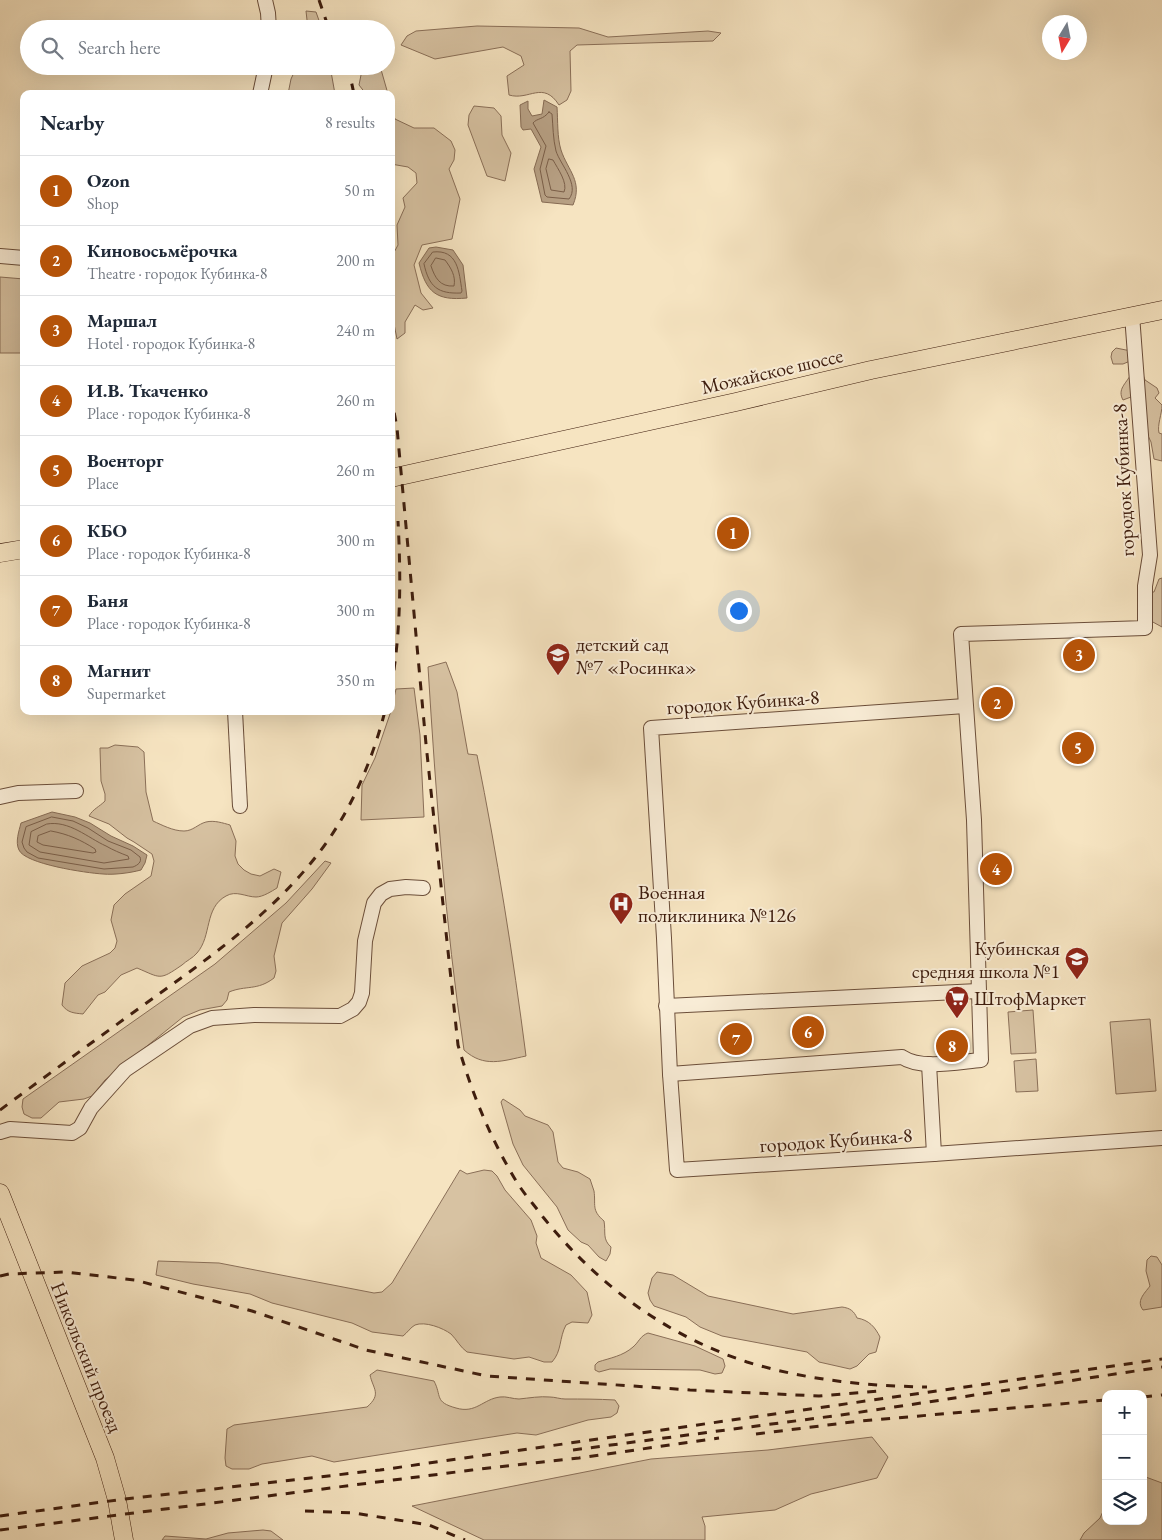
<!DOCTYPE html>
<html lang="en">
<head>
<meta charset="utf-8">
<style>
  :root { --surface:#fff; --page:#f6f6f7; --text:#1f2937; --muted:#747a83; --line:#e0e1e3; --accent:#b45309 }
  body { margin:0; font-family:"EB Garamond",serif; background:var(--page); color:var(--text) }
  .controls { position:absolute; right:15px; bottom:15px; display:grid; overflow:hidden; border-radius:10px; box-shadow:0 5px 20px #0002 }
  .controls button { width:45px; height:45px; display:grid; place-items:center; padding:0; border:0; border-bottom:1px solid var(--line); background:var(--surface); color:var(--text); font:25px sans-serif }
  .compass { position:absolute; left:1042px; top:15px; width:45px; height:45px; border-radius:50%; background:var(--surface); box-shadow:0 5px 20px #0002; rotate:190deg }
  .you { position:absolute; left:738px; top:610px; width:18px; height:18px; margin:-12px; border:4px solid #fff; border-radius:50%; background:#1a73e8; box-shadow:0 0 0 8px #1a73e833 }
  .badge { display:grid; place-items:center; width:32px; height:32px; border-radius:50%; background:var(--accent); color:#fff; font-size:16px; font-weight:700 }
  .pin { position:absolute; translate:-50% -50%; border:2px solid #fff; box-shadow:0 1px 5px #0006 }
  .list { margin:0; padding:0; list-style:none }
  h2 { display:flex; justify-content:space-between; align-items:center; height:65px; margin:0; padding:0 20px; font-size:21px }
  h2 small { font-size:16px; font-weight:400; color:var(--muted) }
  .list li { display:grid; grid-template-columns:32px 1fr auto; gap:15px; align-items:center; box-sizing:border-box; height:70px; padding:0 20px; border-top:1px solid var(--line) }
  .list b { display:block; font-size:19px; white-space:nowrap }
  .list p { margin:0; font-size:16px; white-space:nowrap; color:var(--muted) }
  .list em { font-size:16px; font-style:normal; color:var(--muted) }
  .icon { flex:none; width:28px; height:28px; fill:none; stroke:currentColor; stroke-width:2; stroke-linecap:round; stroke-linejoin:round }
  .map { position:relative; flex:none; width:1162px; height:1540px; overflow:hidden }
  .search { position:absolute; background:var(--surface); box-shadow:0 5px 20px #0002; left:20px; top:20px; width:375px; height:55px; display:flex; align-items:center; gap:12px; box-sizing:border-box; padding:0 18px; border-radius:28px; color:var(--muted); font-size:19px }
  .panel { position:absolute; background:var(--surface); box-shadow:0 5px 20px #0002; left:20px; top:90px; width:375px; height:625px; border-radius:10px }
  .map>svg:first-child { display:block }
</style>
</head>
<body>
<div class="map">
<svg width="1162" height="1540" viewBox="0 0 1162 1540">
  <rect width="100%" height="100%" fill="#f6e4c1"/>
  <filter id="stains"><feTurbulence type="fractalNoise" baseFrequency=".004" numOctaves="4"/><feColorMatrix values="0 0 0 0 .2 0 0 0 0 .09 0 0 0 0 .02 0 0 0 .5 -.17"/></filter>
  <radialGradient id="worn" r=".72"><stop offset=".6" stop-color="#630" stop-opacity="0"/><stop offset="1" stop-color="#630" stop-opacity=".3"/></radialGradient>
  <g fill="#d7c2a2" stroke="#8a6f58">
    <polygon points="306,11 316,12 322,29 308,29"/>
    <path d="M477 26 579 28 608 37 708 31 721 33 713 41 577 45 570 51 571 91 567 100 559 105C543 80 529 101 509 95L507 76 524 65 521 56 503 47 435 59 401 45 407 36 416 31Z"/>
    <polygon points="297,66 330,66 335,94 288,94 291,79"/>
    <polygon points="359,66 380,66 388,94 366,94 359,85 361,75"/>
    <polygon points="474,106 494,108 501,116 502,135 511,153 505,181 487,176 468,125 469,115"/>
    <polygon points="391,107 395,119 414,128 434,128 451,141 455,150 454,160 449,169 460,199 452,239 422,245 414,265 421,293 433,308 423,310 415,305 405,322 405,333 397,339 391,309 391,258 398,245 397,225 405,207 403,198 417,183 416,173 408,167 391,164"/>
    <polygon points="0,277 24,279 24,353 0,353"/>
    <polygon points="1116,348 1131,351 1130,361 1123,364 1113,364 1111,357 1112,352"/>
    <path d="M1141 370 1145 380 1157 388 1159 393 1155 398 1162 405C1162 414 1157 425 1159 433L1162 434V461L1154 459 1151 442 1142 423 1133 415 1131 397 1123 400C1117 389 1126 384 1131 374Z"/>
    <polygon points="1162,578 1162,627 1151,621 1151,592 1154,592 1159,579"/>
    <path d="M446 662 457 692 468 754 477 755C497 855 513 955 526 1056 502 1061 484 1068 464 1050 445 923 436 795 428 667Z"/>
    <polygon points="414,688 420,735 424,817 361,820 362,785 375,758 391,711 396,689"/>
    <path d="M115 745 138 747 144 752 146 792 153 821C162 825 173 831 184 831 193 831 198 824 206 822 214 820 223 823 230 825L236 841 235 856 238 864 244 870 251 874 260 876 274 869 281 872 277 888C272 891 263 897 256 897 246 897 236 890 226 896 204 908 212 936 197 953 193 958 186 961 182 965 159 981 161 978 137 968L121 975 105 992 98 995 83 1014C74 1013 68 1013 62 1005L65 983 82 966 110 953 115 948 117 941 111 920 114 905 125 894 151 876 154 861 152 854 134 842 127 838 109 824 89 816C93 809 99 807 105 801V794L101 781 100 748H108Z"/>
    <path d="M325 861 331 863 312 889 282 923 274 956 276 971 274 978C257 991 246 985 229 992L227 1000 222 1006 200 1010 183 1017 105 1080 92 1096 84 1099 59 1102 41 1118H32L24 1114 22 1107 23 1099 215 964 286 903Z"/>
    <polygon points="1033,1010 1036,1053 1011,1054 1008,1012"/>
    <polygon points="1150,1019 1156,1091 1116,1094 1110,1022"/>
    <polygon points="1036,1059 1038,1091 1016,1092 1014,1061"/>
    <path d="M503 1099 520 1110 525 1116 548 1125 553 1132 558 1162 563 1168 578 1172 590 1179C591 1183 593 1187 594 1191 596 1205 591 1210 604 1221 606 1232 602 1239 611 1247L610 1254 606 1261 599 1257 588 1245 581 1242 568 1230 557 1207 523 1165 513 1144 501 1102Z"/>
    <path d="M460 1170 467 1174 484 1170 492 1171 497 1176 505 1190 531 1220 537 1236 536 1243 541 1258 571 1275 587 1292 592 1315 588 1323 572 1322 566 1325C559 1338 562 1351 552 1362H544L529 1357 514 1359 467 1352C460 1347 457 1340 451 1334 443 1328 425 1321 415 1325 411 1327 407 1333 403 1336L372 1332 352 1323 272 1303 250 1294 193 1284 156 1275 158 1261 219 1263 374 1293 382 1292 392 1283Z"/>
    <path d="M1151 1256 1157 1257 1162 1265V1307L1143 1310C1136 1301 1144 1294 1150 1286L1146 1271 1147 1260Z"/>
    <path d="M657 1272 673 1275 708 1296 793 1314 842 1307C850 1308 854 1311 857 1318 869 1320 875 1327 880 1337L876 1352 869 1354 857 1366 850 1369 819 1362 807 1352 722 1336 700 1327 686 1317 654 1306 650 1300 648 1293 652 1278Z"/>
    <path d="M648 1333 695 1346 723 1359 725 1366 722 1373 715 1374 700 1370 610 1369 599 1372 595 1370V1365L598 1362C610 1358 623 1356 633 1347 639 1342 640 1336 648 1333Z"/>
    <path d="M377 1370 434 1381C442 1396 434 1402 456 1408 476 1414 483 1399 500 1397 506 1396 513 1399 519 1399 529 1398 540 1396 550 1397 555 1397 560 1399 565 1399 582 1399 598 1399 615 1400L619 1406 617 1413 611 1417 588 1420 536 1435 517 1433 334 1462 312 1456 262 1464 249 1469H232L226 1466 225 1458 227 1429 234 1425 367 1407C382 1394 373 1389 370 1375Z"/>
    <polygon points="872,1437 888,1457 877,1478 811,1494 775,1510 702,1517 705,1526 705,1540 484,1540 412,1506 651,1459 768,1450"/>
    <polygon points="1143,1476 1162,1483 1162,1540 1080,1540 1084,1533 1100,1518 1106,1505 1106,1521 1143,1521"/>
    <polygon points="263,1530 271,1531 283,1540 162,1540 165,1536 206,1539 228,1533"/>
  </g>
  <g fill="#b7a084" stroke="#866b54">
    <path d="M544 100 557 107C558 121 557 137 561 150 568 171 583 181 573 205L542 202 534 169 541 147 531 129 523 130 521 127 520 105 528 101V109L532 116 542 114Z"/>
    <path d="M436 247 453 250 463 265 467 298C436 301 426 292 419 263L429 248Z"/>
    <path d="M52 812 75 817 90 823 111 836 133 846 147 855 145 863 141 870C130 873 114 875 103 874 86 873 25 864 19 850 15 842 19 831 21 823Z"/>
  </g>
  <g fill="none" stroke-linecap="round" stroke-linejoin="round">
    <g stroke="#7a5e48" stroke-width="1">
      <path d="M549 112 552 114C553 126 553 139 556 151 560 164 580 185 569 199L547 197 545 195 540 169 546 146 533 123C537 118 543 120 549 112Z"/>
      <path d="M549 159 553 160C558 169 568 183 564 192L551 190 546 169Z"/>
      <path d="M433 252C458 249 459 272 462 291L461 293C438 294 429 287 424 264Z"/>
      <path d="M436 258 445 260C451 268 456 276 454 286 440 287 435 278 431 266Z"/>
      <path d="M52 817 73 821 88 828 108 841 131 850 140 857C142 862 138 865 133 867L104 869 38 858 27 852 24 848 22 842 26 827Z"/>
      <path d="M47 824C69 820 88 838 106 846 113 850 120 853 128 856L129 859 104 863 40 852 29 845 31 832Z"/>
      <path d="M51 831C68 834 81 840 95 849L96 852 93 853 43 845 37 842 38 836Z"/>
    </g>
    <defs>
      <g id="minor">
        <polyline points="265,0 268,13 269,29"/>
        <polyline points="260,94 266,66"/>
        <polyline points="0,256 24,258"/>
        <polyline points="965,706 651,728 664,938 670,1074 677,1170 934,1154 1162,1138"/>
        <polyline points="235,711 240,806"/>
        <polyline points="0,797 18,793 76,791"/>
        <polyline points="666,1006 978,991"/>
        <polyline points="929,1064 934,1154"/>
        <path d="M670 1074 902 1057C921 1070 958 1062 981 1060L974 820 961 634 1145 628V586L1150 555 1132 315"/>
        <polyline points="0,1132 10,1129 72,1133 80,1128 91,1108 125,1070 190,1026 212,1018 254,1015 340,1016 353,1009 359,1002 362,993 365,941 374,903 381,894 390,889 406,887 423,888"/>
      </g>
      <g id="major">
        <polyline points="391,478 736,402 871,370 1162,310"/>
        <polyline points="0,553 24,549"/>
        <polyline points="0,1193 105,1458 117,1500 124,1540"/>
      </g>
    </defs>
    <use href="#minor" stroke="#6b4e3a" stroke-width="16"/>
    <use href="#major" stroke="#3d1c0d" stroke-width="19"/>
    <use href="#minor" stroke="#f9edd7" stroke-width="14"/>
    <use href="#major" stroke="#f6e4c1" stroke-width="18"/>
    <g stroke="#3d1c0d" stroke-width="3" stroke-dasharray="9 9" stroke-linecap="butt">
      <polyline points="319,0 329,29"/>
      <polyline points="348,66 354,94"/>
      <path d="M391 395 397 428 426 744 458 1045C472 1094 491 1140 518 1184 525 1195 535 1206 543 1217 597 1284 665 1335 747 1362 806 1380 866 1386 927 1387"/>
      <path d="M391 688C401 633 401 577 398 521"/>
      <path d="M0 1110C53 1071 106 1032 159 994 216 953 275 910 318 854 350 813 372 762 385 711"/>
      <polyline points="0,1276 9,1274 65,1272 135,1280 252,1311 366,1350 487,1376 690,1390 819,1396 878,1391"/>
      <polyline points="1143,1397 1162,1395"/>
      <polyline points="756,1434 860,1421 1106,1400"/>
      <polyline points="573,1450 841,1415 1162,1367"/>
      <polyline points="305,1511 354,1513 429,1525 465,1540"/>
      <polyline points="0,1516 117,1500 380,1470 1162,1359"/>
      <polyline points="0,1530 472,1470 579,1458 719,1438"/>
    </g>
  </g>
  <defs>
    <symbol id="school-pin" viewBox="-11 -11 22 30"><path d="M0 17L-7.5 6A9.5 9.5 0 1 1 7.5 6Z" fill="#8f2418" stroke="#f9edd7"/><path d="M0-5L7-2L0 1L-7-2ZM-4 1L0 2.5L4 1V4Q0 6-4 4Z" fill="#fff"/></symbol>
    <symbol id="hospital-pin" viewBox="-11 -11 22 30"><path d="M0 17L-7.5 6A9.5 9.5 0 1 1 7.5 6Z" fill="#8f2418" stroke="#f9edd7"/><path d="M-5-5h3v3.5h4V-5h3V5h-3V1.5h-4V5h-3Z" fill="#fff"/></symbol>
    <symbol id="supermarket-pin" viewBox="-11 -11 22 30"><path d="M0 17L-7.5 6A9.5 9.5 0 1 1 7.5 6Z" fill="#8f2418" stroke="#f9edd7"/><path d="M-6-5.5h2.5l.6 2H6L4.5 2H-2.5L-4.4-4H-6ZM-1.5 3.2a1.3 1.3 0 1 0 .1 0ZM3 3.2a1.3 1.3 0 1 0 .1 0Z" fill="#fff"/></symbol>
  </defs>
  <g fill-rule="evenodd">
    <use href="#school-pin" x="544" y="641" width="28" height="38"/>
    <use href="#hospital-pin" x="607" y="890" width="28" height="38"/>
    <use href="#school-pin" x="1063" y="945" width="28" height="38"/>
    <use href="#supermarket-pin" x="943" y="984" width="28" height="38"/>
  </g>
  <g text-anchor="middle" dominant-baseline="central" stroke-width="4" stroke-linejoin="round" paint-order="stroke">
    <g font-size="20" fill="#3d1c0d" stroke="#f9edd7">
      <text transform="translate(772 371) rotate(-13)">Можайское шоссе</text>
      <text transform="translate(1123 480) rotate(-93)">городок Кубинка-8</text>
      <text transform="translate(743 702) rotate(-4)">городок Кубинка-8</text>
      <text transform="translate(836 1140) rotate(-4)">городок Кубинка-8</text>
      <text transform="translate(87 1357) rotate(68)">Никольский проезд</text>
    </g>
    <g font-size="20" fill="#3d1c0d" stroke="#f9edd7" text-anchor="start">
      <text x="576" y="644">детский сад<tspan x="576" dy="23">№7 «Росинка»</tspan></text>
      <text x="638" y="892">Военная<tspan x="638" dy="23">поликлиника №126</tspan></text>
      <text x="1060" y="948" text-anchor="end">Кубинская<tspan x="1060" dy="23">средняя школа №1</tspan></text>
      <text x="974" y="998">ШтофМаркет</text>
    </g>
  </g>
  <rect width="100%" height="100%" filter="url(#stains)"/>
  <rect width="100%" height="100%" fill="url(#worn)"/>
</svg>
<div class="controls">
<button>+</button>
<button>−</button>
<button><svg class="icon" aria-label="layers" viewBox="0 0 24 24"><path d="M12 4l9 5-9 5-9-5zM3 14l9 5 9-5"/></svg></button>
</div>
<svg class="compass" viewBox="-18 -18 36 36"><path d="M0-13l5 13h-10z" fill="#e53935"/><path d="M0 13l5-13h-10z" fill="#747a83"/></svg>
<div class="you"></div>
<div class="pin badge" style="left:733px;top:533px">1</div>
<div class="pin badge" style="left:997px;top:703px">2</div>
<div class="pin badge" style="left:1079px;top:655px">3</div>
<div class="pin badge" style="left:996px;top:869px">4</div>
<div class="pin badge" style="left:1078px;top:748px">5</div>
<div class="pin badge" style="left:808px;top:1032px">6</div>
<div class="pin badge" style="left:736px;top:1039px">7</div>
<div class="pin badge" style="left:952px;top:1046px">8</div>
<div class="search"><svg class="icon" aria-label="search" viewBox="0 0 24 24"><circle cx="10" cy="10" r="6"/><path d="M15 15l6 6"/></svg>Search here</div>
<section class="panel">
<h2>Nearby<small>8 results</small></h2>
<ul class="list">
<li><span class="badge">1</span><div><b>Ozon</b><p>Shop</p></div><em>50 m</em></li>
<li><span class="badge">2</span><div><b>Киновосьмёрочка</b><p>Theatre · городок Кубинка-8</p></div><em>200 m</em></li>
<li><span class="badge">3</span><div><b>Маршал</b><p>Hotel · городок Кубинка-8</p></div><em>240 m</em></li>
<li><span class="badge">4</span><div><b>И.В. Ткаченко</b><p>Place · городок Кубинка-8</p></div><em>260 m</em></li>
<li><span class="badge">5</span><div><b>Военторг</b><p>Place</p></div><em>260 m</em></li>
<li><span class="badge">6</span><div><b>КБО</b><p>Place · городок Кубинка-8</p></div><em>300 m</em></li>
<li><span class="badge">7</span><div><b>Баня</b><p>Place · городок Кубинка-8</p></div><em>300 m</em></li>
<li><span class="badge">8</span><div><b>Магнит</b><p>Supermarket</p></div><em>350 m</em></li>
</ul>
</section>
</div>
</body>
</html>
